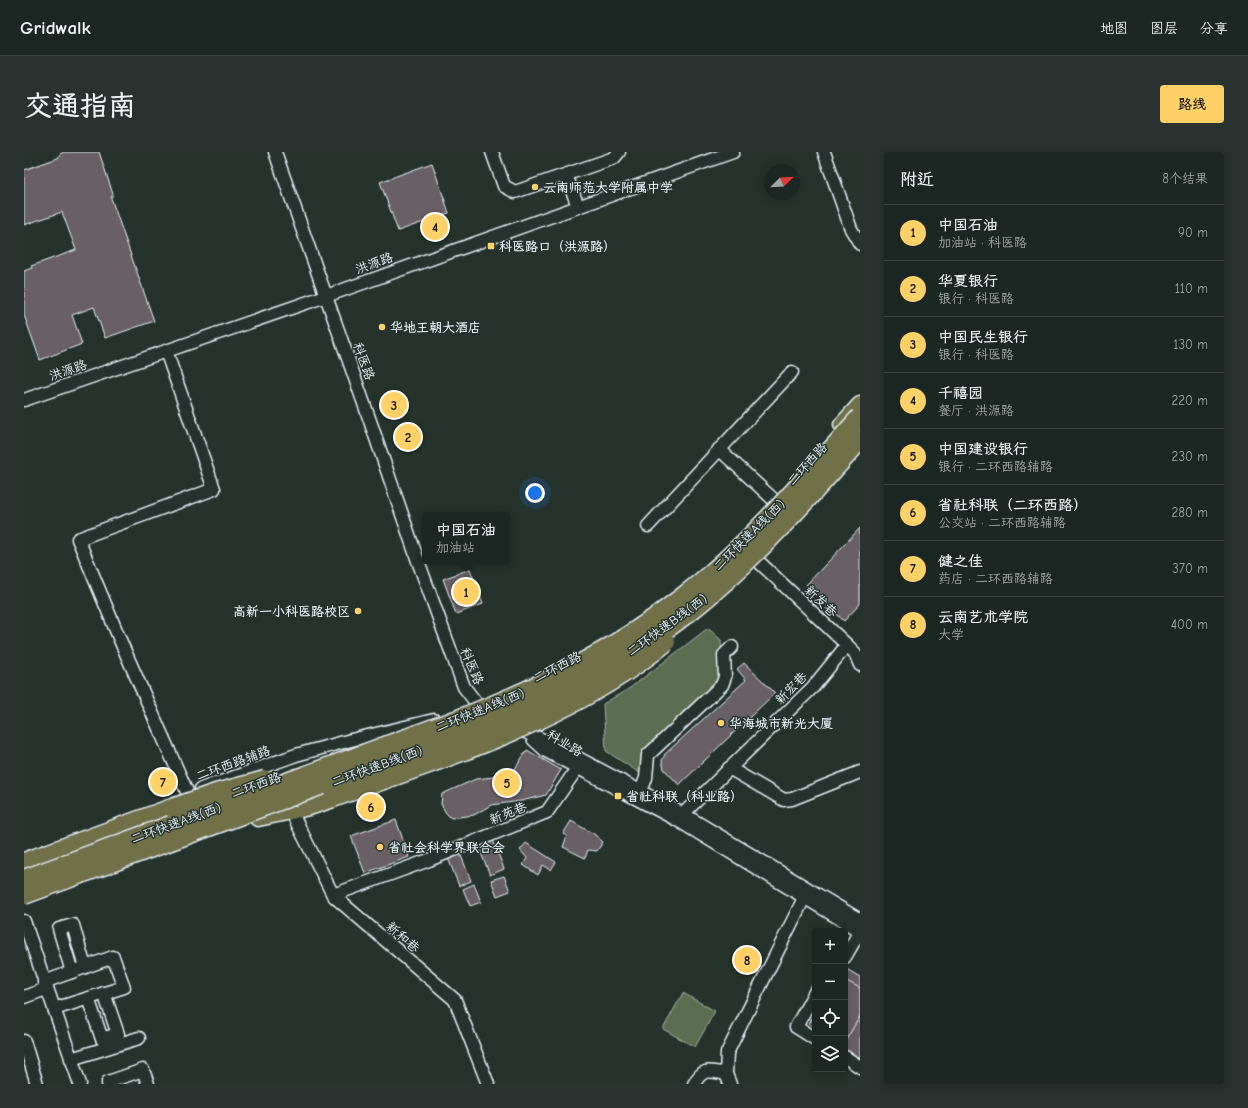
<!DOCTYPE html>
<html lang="zh">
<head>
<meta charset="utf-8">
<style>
  :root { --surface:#1c2622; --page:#29322f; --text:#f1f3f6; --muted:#a0a5a5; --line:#3a4340; --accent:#ffd166 }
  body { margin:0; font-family:"Comic Neue","LXGW WenKai TC",sans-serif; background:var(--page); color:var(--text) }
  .controls { position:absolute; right:12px; bottom:12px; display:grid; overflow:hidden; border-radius:4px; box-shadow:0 2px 10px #0003 }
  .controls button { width:36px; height:36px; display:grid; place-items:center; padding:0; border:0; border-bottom:1px solid var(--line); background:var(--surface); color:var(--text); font:20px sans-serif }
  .compass { position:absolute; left:740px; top:12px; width:36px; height:36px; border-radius:50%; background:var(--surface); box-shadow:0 2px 10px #0003; rotate:66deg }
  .you { position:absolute; left:511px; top:341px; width:14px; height:14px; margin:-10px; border:3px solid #fff; border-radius:50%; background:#1a73e8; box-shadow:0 0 0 6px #1a73e833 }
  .badge { display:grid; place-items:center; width:26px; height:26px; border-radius:50%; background:var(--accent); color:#111; font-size:13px; font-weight:700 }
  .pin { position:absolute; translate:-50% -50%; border:2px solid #fff; box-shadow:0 1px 4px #0006 }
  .popup { position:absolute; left:398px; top:360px; width:88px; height:52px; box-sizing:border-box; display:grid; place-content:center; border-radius:4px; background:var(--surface); filter:drop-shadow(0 1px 3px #0005); font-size:13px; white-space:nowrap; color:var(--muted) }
  .popup b { font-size:15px; color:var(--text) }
  .popup::after { content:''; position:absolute; left:50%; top:100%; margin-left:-8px; border:8px solid transparent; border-top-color:var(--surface) }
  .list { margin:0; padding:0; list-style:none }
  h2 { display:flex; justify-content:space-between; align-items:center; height:52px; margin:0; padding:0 16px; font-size:17px }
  h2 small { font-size:13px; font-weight:400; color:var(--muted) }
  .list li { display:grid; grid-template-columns:26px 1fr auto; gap:12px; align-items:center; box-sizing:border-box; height:56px; padding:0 16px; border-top:1px solid var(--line) }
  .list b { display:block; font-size:15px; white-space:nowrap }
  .list p { margin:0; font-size:13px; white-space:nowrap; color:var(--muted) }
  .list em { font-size:13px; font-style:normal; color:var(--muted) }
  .icon { flex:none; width:22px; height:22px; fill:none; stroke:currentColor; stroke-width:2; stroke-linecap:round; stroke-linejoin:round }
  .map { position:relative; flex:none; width:836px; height:932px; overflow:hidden; border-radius:4px }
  header { display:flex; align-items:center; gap:24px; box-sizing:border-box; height:56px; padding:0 20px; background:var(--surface); border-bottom:1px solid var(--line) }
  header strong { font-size:19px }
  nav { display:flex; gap:22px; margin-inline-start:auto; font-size:14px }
  .intro { display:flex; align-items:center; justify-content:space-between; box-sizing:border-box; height:96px; padding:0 24px }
  h1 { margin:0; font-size:28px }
  .button { padding:10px 18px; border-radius:4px; background:var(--accent); color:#111; font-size:14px; font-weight:700 }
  main { display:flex; gap:24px; padding:0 24px }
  aside { flex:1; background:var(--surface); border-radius:4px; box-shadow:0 2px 10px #0003 }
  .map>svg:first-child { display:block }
</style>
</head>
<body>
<header>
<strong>Gridwalk</strong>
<nav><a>地图</a><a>图层</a><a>分享</a></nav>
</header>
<div class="intro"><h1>交通指南</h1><a class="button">路线</a></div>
<main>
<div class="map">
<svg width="836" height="932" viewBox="0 0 836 932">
  <rect width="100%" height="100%" fill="#26332d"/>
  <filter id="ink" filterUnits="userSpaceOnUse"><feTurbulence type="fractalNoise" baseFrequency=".025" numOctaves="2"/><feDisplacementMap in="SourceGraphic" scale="8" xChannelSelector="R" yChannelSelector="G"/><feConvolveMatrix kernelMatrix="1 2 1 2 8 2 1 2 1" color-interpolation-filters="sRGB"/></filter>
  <g filter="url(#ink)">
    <g fill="#5b6e51" stroke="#a2b0a4">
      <polygon points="684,476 697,488 699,527 623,596 620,624 582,599 579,552 606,536"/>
      <polygon points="659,841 691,859 671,895 639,877"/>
    </g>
    <g fill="#696066" stroke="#e8f1f8">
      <polygon points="40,0 75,0 89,42 87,46 130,169 81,186 70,155 48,163 58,192 16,208 0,163 0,119 8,116 7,114 52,98 38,60 0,73 0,18 34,6 36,2"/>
      <polygon points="408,11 425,61 374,79 356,30"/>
      <polygon points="836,376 836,452 820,469 782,433"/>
      <polygon points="446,417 459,452 432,462 419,427"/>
      <polygon points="720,511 751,541 655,633 640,617 638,609 641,602 722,528 713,517"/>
      <polygon points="503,598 537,618 522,643 497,649 467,653 450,663 427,666 422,661 417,652 418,642 452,627 487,623"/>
      <polygon points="372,668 385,705 341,721 327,684"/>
      <polygon points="547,669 570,682 579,690 573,699 564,698 561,706 539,695 543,684 539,682"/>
      <polygon points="469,688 480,717 466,723 454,694"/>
      <polygon points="502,691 532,710 527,718 519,713 514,723 499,713 503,706 496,698"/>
      <polygon points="436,701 447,729 435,734 424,706"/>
      <polygon points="480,724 486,739 473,744 467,728"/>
      <polygon points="450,732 457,750 446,754 439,737"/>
      <polygon points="821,816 836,825 836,906 821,897"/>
      <polygon points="821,828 836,836 836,864 821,890"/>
      <polygon points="791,860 791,880 783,875"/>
      <polygon points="791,861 791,879 783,875"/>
    </g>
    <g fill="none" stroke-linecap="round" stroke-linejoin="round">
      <defs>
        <g id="minor">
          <polyline points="251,0 344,263 394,409 440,535 453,552 464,559"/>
          <polyline points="468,0 480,34 491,40 590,6 595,0"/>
          <polyline points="800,0 827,77 836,92"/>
          <polyline points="542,23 554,54"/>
          <polyline points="142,199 190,337 54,387 96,488 164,642"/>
          <polyline points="0,248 302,144 709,0"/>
          <polyline points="695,297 750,348"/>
          <polyline points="624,374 768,220"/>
          <polyline points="734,409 823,493 831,501 836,513"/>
          <polyline points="490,575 526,591 659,662 836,768"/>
          <polyline points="509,587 522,599 655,669 836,779"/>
          <polyline points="705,616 760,648 768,647 836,620"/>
          <polyline points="177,637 272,603 327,588 410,568"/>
          <polyline points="617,639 622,626 624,603 698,533 701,525 700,503 708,495"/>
          <polyline points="659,662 789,535 823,493"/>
          <polyline points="269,663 309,743 312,746 431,848 464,932"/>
          <polyline points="309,743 405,708 523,660 554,615"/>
          <polyline points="0,769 56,932"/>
          <polyline points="821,805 836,779"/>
          <polyline points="48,820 35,777 49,773 61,815"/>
          <polyline points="20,830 89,805 100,835 30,857"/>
          <polyline points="791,840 772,875 791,887"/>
          <polyline points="0,845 22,837"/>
          <polyline points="64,846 78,887 94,882 80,841"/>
          <polyline points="0,889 13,932"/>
          <polyline points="821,905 836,915"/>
          <polyline points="47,907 115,886"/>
          <polyline points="84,932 84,930 119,918 124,932"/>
          <path d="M670 932C679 915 686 919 702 922"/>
          <polyline points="706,932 702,922 703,901 780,746"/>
        </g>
        <polyline id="major" points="818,273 836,253"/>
        <g id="highway">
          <polyline points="234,665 285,654 309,646"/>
          <polyline points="0,710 148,656"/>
        </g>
      </defs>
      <use href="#minor" stroke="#e8f1f8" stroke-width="15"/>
      <use href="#major" stroke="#e8f1f8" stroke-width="19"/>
      <use href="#highway" stroke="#e8f1f8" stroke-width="21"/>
      <use href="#minor" stroke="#26332d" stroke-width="12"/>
      <use href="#major" stroke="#70704a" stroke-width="16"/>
      <use href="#highway" stroke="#70704a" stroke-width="18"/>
      <defs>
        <g id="highway-bridge">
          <path d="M309 646C424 604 547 569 642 490"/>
          <polyline points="148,656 192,641 241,628"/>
          <path d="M0 727 434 567C514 536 590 499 657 446 724 394 780 328 836 265"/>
          <path d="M0 743 440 581C521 550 599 512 668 458 730 408 783 348 836 288"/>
        </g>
      </defs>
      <use href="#highway-bridge" stroke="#e8f1f8" stroke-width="21" stroke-linecap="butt"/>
      <use href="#highway-bridge" stroke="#70704a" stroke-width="18"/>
    </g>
  </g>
  <g fill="#ffd166" stroke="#26332d" stroke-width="1.5">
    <circle cx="511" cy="35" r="4"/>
    <rect x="463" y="90" width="8" height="8" rx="2"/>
    <circle cx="358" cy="175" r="4"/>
    <circle cx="334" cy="459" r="4"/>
    <circle cx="697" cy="571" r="4"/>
    <rect x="590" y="640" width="8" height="8" rx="2"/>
    <circle cx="356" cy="695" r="4"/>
  </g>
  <g text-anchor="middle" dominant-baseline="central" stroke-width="3" stroke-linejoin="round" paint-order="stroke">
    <g font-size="13" font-weight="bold" fill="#e8f1f8" stroke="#26332d" text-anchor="start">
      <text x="519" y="35">云南师范大学附属中学</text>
      <text x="475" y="94">科医路口（洪源路）</text>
      <text x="366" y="175">华地王朝大酒店</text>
      <text x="326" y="459" text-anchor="end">高新一小科医路校区</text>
      <text x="705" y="571">华海城市新光大厦</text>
      <text x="602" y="644">省社科联（科业路）</text>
      <text x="364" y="695">省社会科学界联合会</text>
    </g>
    <g font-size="13" fill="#e8f1f8" stroke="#26332d">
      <text transform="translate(350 111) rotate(-20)">洪源路</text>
      <text transform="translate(340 209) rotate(70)">科医路</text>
      <text transform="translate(44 218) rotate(-19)">洪源路</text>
      <text transform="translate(783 312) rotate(-48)">二环西路</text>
      <text transform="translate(725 383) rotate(-45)">二环快速A线(西)</text>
      <text transform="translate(797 449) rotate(43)">新发巷</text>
      <text transform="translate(643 473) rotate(-36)">二环快速B线(西)</text>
      <text transform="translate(448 514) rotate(67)">科医路</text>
      <text transform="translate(533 515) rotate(-27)">二环西路</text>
      <text transform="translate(767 536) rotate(-46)">新宏巷</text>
      <text transform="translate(456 558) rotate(-22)">二环快速A线(西)</text>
      <text transform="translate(541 591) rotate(31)">科业路</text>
      <text transform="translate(209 611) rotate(-20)">二环西路辅路</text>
      <text transform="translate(353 614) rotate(-20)">二环快速B线(西)</text>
      <text transform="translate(232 633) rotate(-20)">二环西路</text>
      <text transform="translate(484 661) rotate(-22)">新苑巷</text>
      <text transform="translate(152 671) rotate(-20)">二环快速A线(西)</text>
      <text transform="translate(379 785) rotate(41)">新和巷</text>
    </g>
  </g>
</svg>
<div class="controls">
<button>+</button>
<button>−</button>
<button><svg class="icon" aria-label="locate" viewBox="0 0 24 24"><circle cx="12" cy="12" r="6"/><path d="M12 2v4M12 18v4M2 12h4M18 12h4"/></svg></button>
<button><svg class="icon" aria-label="layers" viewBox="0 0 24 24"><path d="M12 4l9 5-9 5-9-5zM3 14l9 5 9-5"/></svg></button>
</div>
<svg class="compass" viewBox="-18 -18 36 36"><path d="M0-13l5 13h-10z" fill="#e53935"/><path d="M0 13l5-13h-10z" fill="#a0a5a5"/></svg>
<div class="you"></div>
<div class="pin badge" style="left:442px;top:440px">1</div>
<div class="popup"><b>中国石油</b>加油站</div>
<div class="pin badge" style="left:384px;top:285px">2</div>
<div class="pin badge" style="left:370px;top:253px">3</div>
<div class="pin badge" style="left:411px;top:75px">4</div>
<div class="pin badge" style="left:483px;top:631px">5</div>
<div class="pin badge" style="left:347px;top:655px">6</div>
<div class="pin badge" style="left:139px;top:630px">7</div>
<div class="pin badge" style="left:723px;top:808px">8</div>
</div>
<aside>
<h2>附近<small>8个结果</small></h2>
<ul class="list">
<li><span class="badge">1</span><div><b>中国石油</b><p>加油站 · 科医路</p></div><em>90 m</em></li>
<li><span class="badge">2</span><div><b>华夏银行</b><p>银行 · 科医路</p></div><em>110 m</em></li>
<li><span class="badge">3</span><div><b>中国民生银行</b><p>银行 · 科医路</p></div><em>130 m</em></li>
<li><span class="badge">4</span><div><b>千禧园</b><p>餐厅 · 洪源路</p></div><em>220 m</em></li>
<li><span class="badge">5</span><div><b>中国建设银行</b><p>银行 · 二环西路辅路</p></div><em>230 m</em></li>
<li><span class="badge">6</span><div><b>省社科联（二环西路）</b><p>公交站 · 二环西路辅路</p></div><em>280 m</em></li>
<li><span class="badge">7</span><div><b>健之佳</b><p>药店 · 二环西路辅路</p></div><em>370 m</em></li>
<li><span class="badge">8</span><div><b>云南艺术学院</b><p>大学</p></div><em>400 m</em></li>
</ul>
</aside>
</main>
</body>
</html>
